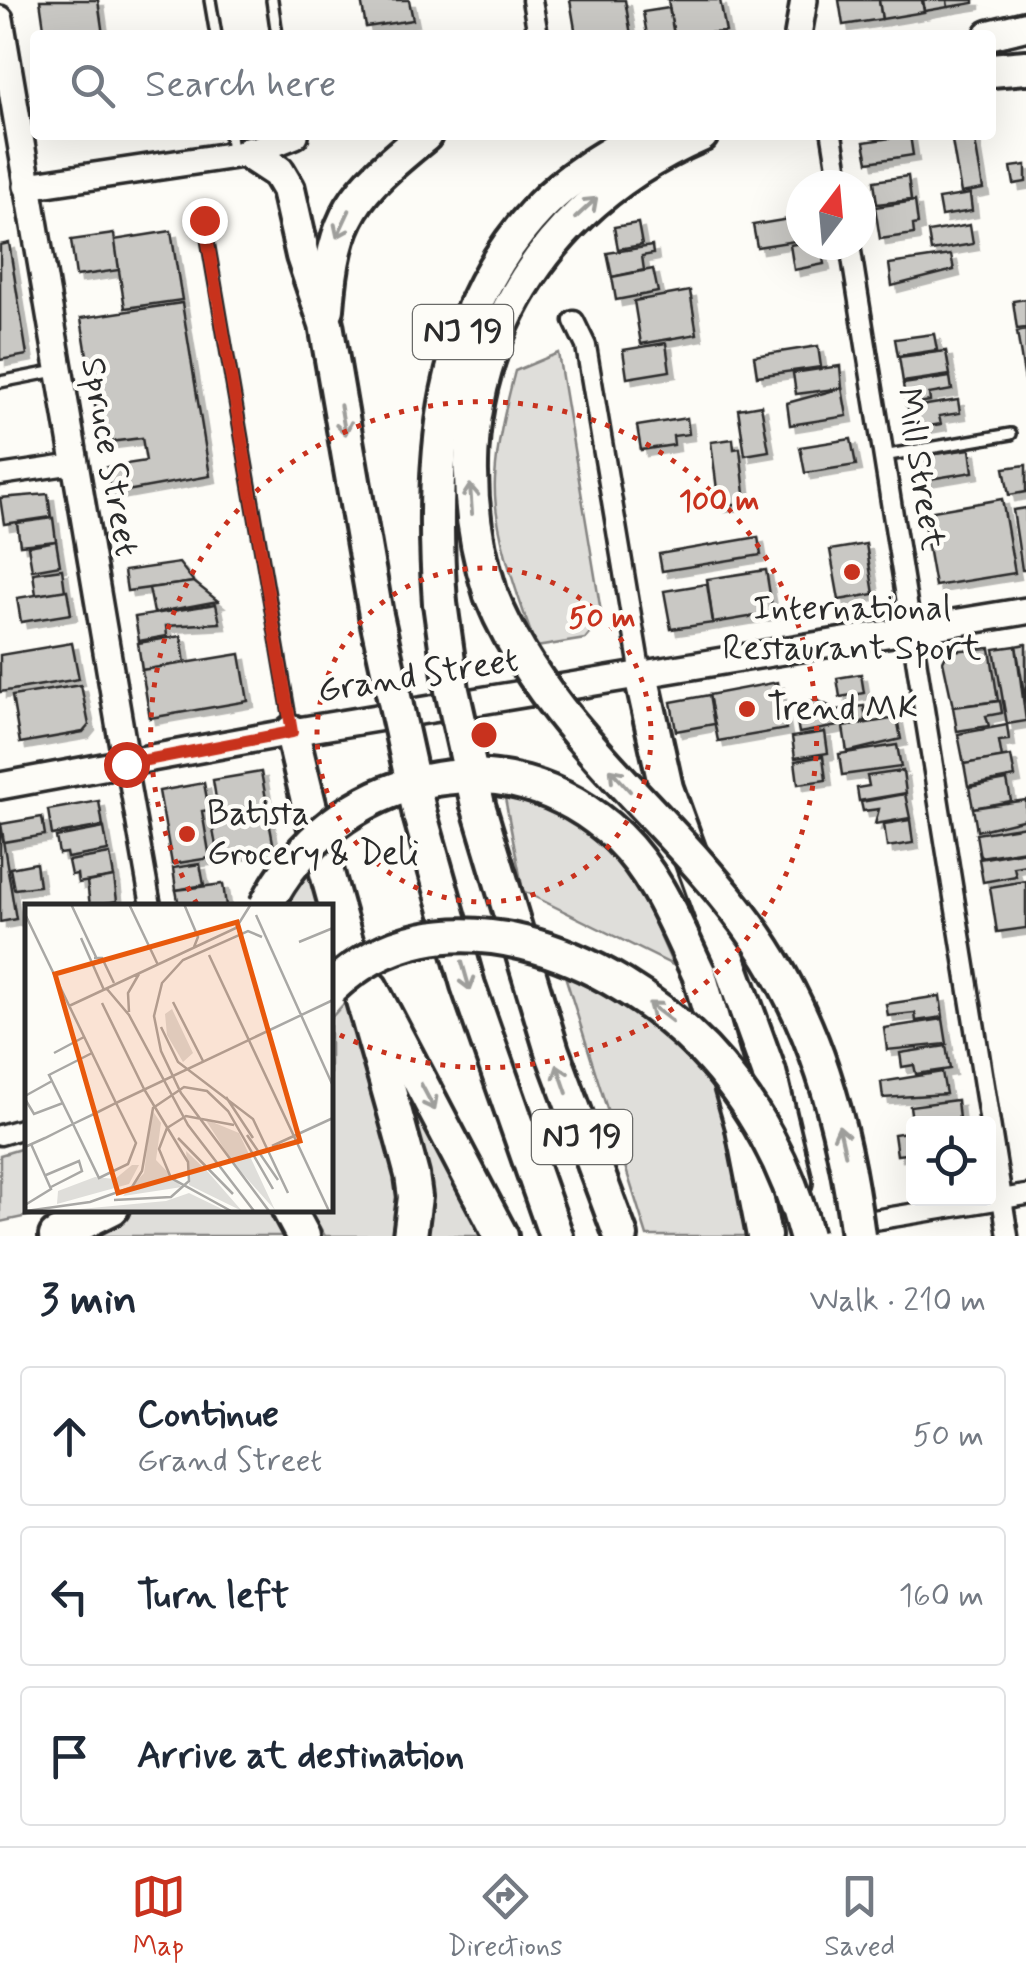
<!DOCTYPE html>
<html lang="en">
<head>
<meta charset="utf-8">
<style>
  :root { --surface:#fff; --page:#f6f6f7; --text:#1f2937; --muted:#747a83; --line:#e0e1e3; --accent:#c8321e }
  body { margin:0; font-family:Mynerve,sans-serif; background:var(--page); color:var(--text) }
  .controls { position:absolute; right:30px; bottom:30px; display:grid; overflow:hidden; border-radius:10px; box-shadow:0 10px 40px #0002 }
  .controls button { width:90px; height:90px; display:grid; place-items:center; padding:0; border:0; border-bottom:2px solid var(--line); background:var(--surface); color:var(--text); font:50px sans-serif }
  .compass { position:absolute; left:786px; top:170px; width:90px; height:90px; border-radius:50%; background:var(--surface); box-shadow:0 10px 40px #0002; rotate:16deg }
  .stop { position:absolute; width:30px; height:30px; margin:-22px; border:8px solid #c8321e; border-radius:50%; background:#fff }
  .stop.end { background:#c8321e; border-color:#fff; box-shadow:0 2px 10px #0008 }
  .list { margin:0; padding:0; list-style:none }
  h2 { display:flex; justify-content:space-between; align-items:center; height:130px; margin:0; padding:0 40px; font-size:42px }
  h2 small { font-size:32px; font-weight:400; color:var(--muted) }
  .list li { display:grid; grid-template-columns:65px 1fr auto; gap:30px; align-items:center; box-sizing:border-box; height:140px; margin:0 20px 20px; padding:0 20px; border:2px solid var(--line); border-radius:10px }
  .list b { display:block; font-size:38px; white-space:nowrap }
  .list p { margin:0; font-size:32px; white-space:nowrap; color:var(--muted) }
  .list em { font-size:32px; font-style:normal; color:var(--muted) }
  .icon { flex:none; width:55px; height:55px; fill:none; stroke:currentColor; stroke-width:2; stroke-linecap:round; stroke-linejoin:round }
  .map { position:relative; flex:none; width:1026px; height:1236px; overflow:hidden }
  .search { position:absolute; background:var(--surface); box-shadow:0 10px 40px #0002; left:30px; right:30px; top:30px; height:110px; display:flex; align-items:center; gap:25px; box-sizing:border-box; padding:0 35px; border-radius:10px; color:var(--muted); font-size:38px }
  .sheet { height:610px; background:var(--surface) }
  nav { display:flex; justify-content:space-around; align-items:center; box-sizing:border-box; height:140px; border-top:2px solid var(--line); background:var(--surface); font-size:28px; color:var(--muted) }
  nav a { display:grid; justify-items:center; gap:5px }
  nav .on { color:var(--accent) }
  .map>svg:first-child { display:block }
</style>
</head>
<body>
<div class="map">
<svg width="1026" height="1236" viewBox="0 0 1026 1236">
  <defs>
    <filter id="shadow"><feDropShadow dx="6" dy="6" stdDeviation="0" flood-color="#0004"/></filter>
  </defs>
  <rect width="100%" height="100%" fill="#fdfcf7"/>
  <filter id="ink" filterUnits="userSpaceOnUse"><feTurbulence type="fractalNoise" baseFrequency=".01" numOctaves="2"/><feDisplacementMap in="SourceGraphic" scale="20" xChannelSelector="R" yChannelSelector="G"/><feConvolveMatrix kernelMatrix="1 2 1 2 8 2 1 2 1" color-interpolation-filters="sRGB"/></filter>
  <g filter="url(#ink)">
    <g fill="#dfdeda" stroke="#858482" stroke-width="2.5">
      <path d="M558 353 602 618 585 639 536 647C519 600 492 528 495 479 497 442 506 406 515 371Z"/>
      <path d="M504 793C521 798 540 800 557 807 622 834 646 906 673 965L523 891Z"/>
      <polygon points="304,854 320,906 282,906"/>
      <polygon points="587,978 673,1044 725,1101 753,1236 647,1236 566,979"/>
      <polygon points="349,998 404,1190 396,1236 325,1236 309,1209 330,1208 330,1019"/>
      <polygon points="414,1114 419,1114 489,1236 422,1236 429,1186"/>
      <polygon points="27,1147 28,1208 60,1209 0,1222 0,1155"/>
      <polygon points="135,1208 280,1209 290,1236 88,1236 107,1230"/>
    </g>
    <g fill="#c9c8c4" stroke="#2b2b2b" stroke-width="2.5" filter="url(#shadow)">
      <polygon points="40,0 98,0 103,35 45,35"/>
      <polygon points="361,0 409,0 413,20 366,27"/>
      <polygon points="570,0 625,0 631,35 576,35"/>
      <polygon points="668,0 720,0 726,32 674,35"/>
      <polygon points="839,0 879,0 882,19 843,25"/>
      <polygon points="879,0 922,0 924,12 882,19"/>
      <polygon points="923,0 947,0 948,7 925,11"/>
      <polygon points="947,0 974,0 974,3 948,7"/>
      <polygon points="669,8 674,35 647,35 643,12"/>
      <polygon points="910,135 913,155 868,162 864,142"/>
      <polygon points="951,135 974,135 983,189 961,193"/>
      <polygon points="1026,165 1026,182 1014,184 1011,167"/>
      <polygon points="908,176 911,200 877,204 874,181"/>
      <polygon points="970,194 972,211 941,216 938,199"/>
      <polygon points="915,201 918,224 913,225 914,234 880,239 875,207"/>
      <polygon points="801,217 801,240 757,247 753,225"/>
      <polygon points="638,223 642,245 618,249 614,227"/>
      <polygon points="970,225 973,244 931,251 928,232"/>
      <polygon points="171,231 182,300 125,308 114,240"/>
      <polygon points="114,234 119,270 76,276 71,240"/>
      <polygon points="9,243 27,355 0,360 0,245"/>
      <polygon points="801,243 821,245 824,264 794,270 790,245"/>
      <polygon points="652,246 653,254 642,256 644,270 612,277 607,253"/>
      <polygon points="951,255 954,270 892,286 889,264"/>
      <polygon points="653,269 658,292 616,300 612,277"/>
      <polygon points="690,291 697,334 641,344 634,301"/>
      <polygon points="1026,299 1026,328 1017,329 1013,301"/>
      <polygon points="182,303 210,476 110,494 107,467 146,461 142,438 101,443 81,318"/>
      <polygon points="1026,330 1026,387 1017,332"/>
      <polygon points="934,334 937,350 898,356 895,339"/>
      <polygon points="666,343 670,371 627,378 623,350"/>
      <polygon points="818,346 821,367 757,376 754,356"/>
      <polygon points="946,351 950,375 903,382 899,357"/>
      <polygon points="840,366 842,388 796,394 793,373"/>
      <polygon points="950,377 952,390 929,394 930,401 906,405 903,384"/>
      <polygon points="842,388 847,416 790,425 787,403"/>
      <polygon points="958,400 960,413 939,416 941,424 912,429 908,408"/>
      <polygon points="761,405 769,451 745,455 738,409"/>
      <polygon points="687,418 689,434 673,436 674,445 641,450 637,426"/>
      <polygon points="733,439 734,449 740,448 746,503 719,506 711,442"/>
      <polygon points="851,439 856,465 805,473 800,447"/>
      <polygon points="970,449 973,472 917,481 913,457"/>
      <polygon points="1026,465 1026,492 1009,495 1004,468"/>
      <polygon points="48,494 51,517 4,524 0,498"/>
      <polygon points="1002,499 1015,573 935,586 922,513"/>
      <polygon points="1026,508 1026,570 1022,570 1013,510"/>
      <polygon points="53,518 56,541 20,545 17,523"/>
      <polygon points="758,537 761,555 662,571 659,554"/>
      <polygon points="56,541 60,565 32,570 28,546"/>
      <polygon points="866,544 874,594 839,600 830,550"/>
      <polygon points="179,563 194,582 127,591 124,571"/>
      <polygon points="62,569 65,591 36,595 33,573"/>
      <polygon points="766,570 773,613 713,623 707,579"/>
      <polygon points="194,582 218,601 154,613 149,588"/>
      <polygon points="707,584 713,623 671,629 664,591"/>
      <polygon points="67,590 71,614 21,622 17,598"/>
      <polygon points="216,604 220,623 166,626 167,636 139,641 135,617"/>
      <polygon points="181,636 185,663 142,670 138,643"/>
      <polygon points="72,643 79,679 0,692 0,655"/>
      <polygon points="1026,644 1026,704 1016,646"/>
      <polygon points="1016,646 1026,721 1007,724 994,649"/>
      <polygon points="990,648 998,701 953,707 943,661 948,651"/>
      <polygon points="240,654 248,701 150,718 142,670"/>
      <polygon points="861,674 864,693 840,697 837,678"/>
      <polygon points="778,682 786,729 718,741 709,695"/>
      <polygon points="81,685 89,725 83,732 20,743 12,696"/>
      <polygon points="709,695 714,724 676,731 671,702"/>
      <polygon points="816,700 837,710 864,706 866,721 799,733 794,703"/>
      <polygon points="1000,701 1002,713 986,716 989,726 957,731 953,707"/>
      <polygon points="897,718 901,739 847,752 843,727"/>
      <polygon points="1007,725 1009,740 999,741 1002,758 964,764 958,734"/>
      <polygon points="825,732 828,753 795,758 792,737"/>
      <polygon points="897,745 901,767 842,775 839,754"/>
      <polygon points="823,756 826,780 798,784 795,761"/>
      <polygon points="1011,756 1015,777 968,786 964,764"/>
      <polygon points="903,771 906,793 859,801 857,788 869,786 867,776"/>
      <polygon points="261,772 267,804 218,811 213,780"/>
      <polygon points="1007,780 1011,801 973,808 969,787"/>
      <polygon points="204,783 209,810 202,811 210,858 172,864 159,791"/>
      <polygon points="905,794 910,818 875,824 879,809 863,811 861,802"/>
      <polygon points="1026,800 1026,819 977,831 973,808"/>
      <polygon points="99,801 103,826 52,835 48,810"/>
      <polygon points="268,816 274,848 218,857 212,825"/>
      <polygon points="42,817 45,835 4,842 1,824"/>
      <polygon points="910,820 913,843 887,847 884,824"/>
      <polygon points="0,822 16,919 0,922"/>
      <polygon points="1026,826 1026,850 980,857 976,834"/>
      <polygon points="104,828 108,851 67,858 66,853 59,854 56,837"/>
      <polygon points="1026,851 1026,865 1014,867 1016,876 983,882 979,859"/>
      <polygon points="110,854 114,877 78,883 77,874 71,875 68,861"/>
      <polygon points="36,863 39,886 14,889 10,868"/>
      <polygon points="200,864 204,885 176,890 173,868"/>
      <polygon points="114,877 117,901 90,906 87,882"/>
      <polygon points="1026,881 1026,928 997,932 990,887"/>
      <polygon points="223,884 226,906 179,906 176,890"/>
      <polygon points="940,996 943,1017 916,1021 915,1013 888,1016 886,1004"/>
      <polygon points="943,1019 947,1044 887,1050 884,1028"/>
      <polygon points="946,1046 950,1069 916,1074 914,1065 902,1067 900,1053"/>
      <polygon points="942,1072 946,1094 883,1098 881,1082"/>
      <polygon points="957,1100 959,1119 914,1124 913,1128 910,1106"/>
      <polygon points="914,1131 914,1153 897,1155 894,1134"/>
    </g>
    <g fill="none" stroke-linecap="round" stroke-linejoin="round">
      <defs>
        <g id="lane">
          <polyline points="210,0 216,35"/>
          <polyline points="272,0 277,35"/>
          <polyline points="230,135 232,153"/>
          <polyline points="204,220 291,724"/>
          <polyline points="0,382 56,371"/>
          <polyline points="883,456 1011,434"/>
        </g>
        <g id="street">
          <polyline points="532,0 538,35"/>
          <polyline points="832,135 840,185"/>
          <polyline points="850,245 1008,1236"/>
          <polyline points="574,321 586,346 641,675"/>
          <polyline points="0,475 75,464"/>
          <polyline points="126,764 151,906"/>
          <polyline points="0,1135 28,1127"/>
          <polyline points="874,1220 1026,1195"/>
        </g>
        <g id="secondary">
          <polyline points="0,19 126,764"/>
          <polyline points="798,35 804,0"/>
          <polyline points="27,186 249,153 295,135"/>
          <polyline points="0,786 292,732 1026,611"/>
        </g>
        <polyline id="primary" points="989,35 1026,26"/>
        <g id="highway">
          <polyline points="991,70 1026,67"/>
          <polyline points="249,153 278,172 288,189 303,256 326,324 376,615"/>
          <path d="M327 309C334 213 353 194 425 135"/>
          <path d="M491 595C429 401 514 216 701 135"/>
          <path d="M440 603C430 462 438 313 541 206 570 176 606 156 642 135"/>
          <polyline points="641,675 666,788 769,1072 795,1182"/>
          <path d="M292 732C325 882 373 1027 412 1175L415 1197 410 1236"/>
          <polyline points="478,805 552,1051 621,1236"/>
          <polyline points="420,815 468,985 556,1236"/>
          <polyline points="699,974 742,1124 764,1236"/>
          <polyline points="371,988 501,1236"/>
          <polyline points="288,1208 303,1236"/>
          <polyline points="56,1236 112,1208"/>
        </g>
      </defs>
      <use href="#lane" stroke="#2b2b2b" stroke-width="16"/>
      <use href="#street" stroke="#2b2b2b" stroke-width="25"/>
      <use href="#secondary" stroke="#2b2b2b" stroke-width="32"/>
      <use href="#primary" stroke="#2b2b2b" stroke-width="35"/>
      <use href="#highway" stroke="#2b2b2b" stroke-width="40"/>
      <use href="#lane" stroke="#fdfcf7" stroke-width="9"/>
      <use href="#street" stroke="#fdfcf7" stroke-width="18"/>
      <use href="#secondary" stroke="#fdfcf7" stroke-width="25"/>
      <use href="#primary" stroke="#fdfcf7" stroke-width="28"/>
      <use href="#highway" stroke="#fdfcf7" stroke-width="32"/>
      <defs>
        <g id="highway-bridge">
          <path d="M491 595C545 728 664 811 747 924 815 1016 844 1124 858 1236"/>
          <polyline points="440,603 452,690 478,805"/>
          <polyline points="376,615 420,815"/>
          <path d="M266 906C333 773 505 729 618 837 657 875 676 926 699 974"/>
          <path d="M330 989C441 881 611 954 704 1050 752 1100 789 1169 806 1236"/>
        </g>
      </defs>
      <use href="#highway-bridge" stroke="#2b2b2b" stroke-width="40" stroke-linecap="butt"/>
      <use href="#highway-bridge" stroke="#fdfcf7" stroke-width="32"/>
    </g>
    <defs><path id="oneway-shaft" d="M-6 0H5M1.5-3L5.5 0L1.5 3" fill="none" stroke-width="1.6" stroke-linecap="round" stroke-linejoin="round" transform="scale(2.5)"/></defs>
    <g stroke="#9e9e9b">
      <use href="#oneway-shaft" transform="translate(586 208) rotate(-43)"/>
      <use href="#oneway-shaft" transform="translate(343 224) rotate(115)"/>
      <use href="#oneway-shaft" transform="translate(343 420) rotate(80)"/>
      <use href="#oneway-shaft" transform="translate(471 499) rotate(-94)"/>
      <use href="#oneway-shaft" transform="translate(620 780) rotate(-132)"/>
      <use href="#oneway-shaft" transform="translate(466 976) rotate(74)"/>
      <use href="#oneway-shaft" transform="translate(660 1012) rotate(-142)"/>
      <use href="#oneway-shaft" transform="translate(562 1079) rotate(-109)"/>
      <use href="#oneway-shaft" transform="translate(428 1097) rotate(62)"/>
      <use href="#oneway-shaft" transform="translate(842 1140) rotate(-103)"/>
    </g>
  </g>
  <g fill="none" stroke-linecap="round" stroke-linejoin="round" filter="url(#ink)">
    <polyline stroke="#c8321e" stroke-width="12" points="126,764 292,732 204,220"/>
  </g>
  <g fill="none" stroke="#c8321e" stroke-width="5" stroke-dasharray="5 10">
    <circle cx="484" cy="735" r="167"/>
    <path d="M197 904A333 333 0 1 1 330 1030"/>
  </g>
  <g fill="#c8321e" stroke="#fdfcf7" stroke-width="4">
    <circle cx="852" cy="572" r="10"/>
    <circle cx="747" cy="709" r="10"/>
    <circle cx="187" cy="834" r="10"/>
  </g>
  <g text-anchor="middle" dominant-baseline="central" stroke-width="9" stroke-linejoin="round" paint-order="stroke">
    <g fill="#fdfcf7" stroke="#6a6a68" stroke-width="2.5">
      <rect x="413" y="305" width="100" height="54" rx="8"/>
      <rect x="532" y="1110" width="100" height="54" rx="8"/>
    </g>
    <g font-size="32" font-weight="bold" fill="#2b2b2b">
      <text x="463" y="332">NJ 19</text>
      <text x="582" y="1137">NJ 19</text>
    </g>
    <g font-size="35" fill="#2b2b2b" stroke="#fdfcf7">
      <text transform="translate(109 457) rotate(80)">Spruce Street</text>
      <text transform="translate(920 469) rotate(81)">Mill Street</text>
      <text transform="translate(418 676) rotate(-9)">Grand Street</text>
    </g>
    <g font-size="35" fill="#2b2b2b" stroke="#fdfcf7" text-anchor="start">
      <text x="852" y="609" text-anchor="middle">International<tspan x="852" dy="40">Restaurant Sport</tspan></text>
      <text x="767" y="709">Trend MK</text>
      <text x="207" y="814">Batista<tspan x="207" dy="40">Grocery &amp; Deli</tspan></text>
    </g>
  </g>
  <g transform="translate(25 904)">
    <rect width="308" height="308" fill="#fdfcf7"/>
    <path d="M147 105 168 149 158 158 142 131 140 110ZM127 206 136 219 131 256 157 283 98 292 119 269ZM180 215 214 229 250 306 209 260ZM161 247 183 268 217 307 164 281ZM107 261H114L104 280 32 300 33 287 70 273 90 275ZM164 289 201 307H34L141 297Z" fill="#dfdeda"/>
    <path fill="none" stroke="#a9a8a5" stroke-width="2.5" d="M46 0 71 53M104 0 133 61M159 0 173 33 169 43M0 10 91 199 308 96M231 11 308 182M237 33 223 27 158 56 137 79 129 112 136 147 156 189 244 307M56 34 79 86M274 38 308 24M184 51 304 307M69 54H77L89 79M82 85 104 111 163 221 229 307M148 98 178 157M77 99 119 185M44 102 211 24 226 0M104 108 103 89 114 70M136 123 153 158 228 215 263 289M29 149 59 133M0 192 27 177M201 193 228 234M0 195 9 210 38 199M222 231 253 276M153 234 208 290M247 242 308 214M0 243 20 234 48 220 73 208 91 199 111 239 103 260 74 274 48 220 25 173 24 171 67 149M21 271 54 257 57 267 26 283M89 296 146 293 164 277 163 258 119 185M0 301 26 285 6 240M1 307 65 298 107 283 117 267 128 204 159 183 182 187 203 207 248 285M206 307 146 274 134 245 142 224 161 212 209 221"/>
    <path fill="#e8590c" fill-opacity="0.15" stroke="#e8590c" stroke-width="5" d="M212 18 275 237 93 289 30 70Z"/>
    <rect width="308" height="308" fill="none" stroke="#2b2b2b" stroke-width="5"/>
  </g>
  <circle cx="484" cy="735" r="15" fill="#c8321e" stroke="#fdfcf7" stroke-width="5"/>
  <g font-size="30" text-anchor="middle" font-weight="bold" fill="#c8321e" stroke="#fdfcf7" stroke-width="9" stroke-linejoin="round" paint-order="stroke">
    <text x="719" y="510">100 m</text>
    <text x="602" y="627">50 m</text>
  </g>
</svg>
<div class="controls">
<button><svg class="icon" aria-label="locate" viewBox="0 0 24 24"><circle cx="12" cy="12" r="6"/><path d="M12 2v4M12 18v4M2 12h4M18 12h4"/></svg></button>
</div>
<svg class="compass" viewBox="-18 -18 36 36"><path d="M0-13l5 13h-10z" fill="#e53935"/><path d="M0 13l5-13h-10z" fill="#747a83"/></svg>
<div class="stop" style="left:126px;top:764px"></div>
<div class="stop end" style="left:204px;top:220px"></div>
<div class="search"><svg class="icon" aria-label="search" viewBox="0 0 24 24"><circle cx="10" cy="10" r="6"/><path d="M15 15l6 6"/></svg>Search here</div>
</div>
<section class="sheet">
<h2>3 min<small>Walk · 210 m</small></h2>
<ul class="list">
<li><svg class="icon" aria-label="ahead" viewBox="0 0 24 24"><path d="M12 20V5M6 11l6-6 6 6"/></svg><div><b>Continue</b><p>Grand Street</p></div><em>50 m</em></li>
<li><svg class="icon" aria-label="left" viewBox="0 0 24 24"><path d="M17 20v-9H6M10 6l-5 5 5 5"/></svg><div><b>Turn left</b></div><em>160 m</em></li>
<li><svg class="icon" aria-label="arrive" viewBox="0 0 24 24"><path d="M6 21V4h12l-3 4 3 4H6"/></svg><div><b>Arrive at destination</b></div></li>
</ul>
</section>
<nav>
<a class="on"><svg class="icon" aria-label="map" viewBox="0 0 24 24"><path d="M3 6l6-2 6 2 6-2v14l-6 2-6-2-6 2zM9 4v14M15 6v14"/></svg>Map</a>
<a><svg class="icon" aria-label="directions" viewBox="0 0 24 24"><path d="M12 3l9 9-9 9-9-9zM9 14v-3h6M13 9l2 2-2 2"/></svg>Directions</a>
<a><svg class="icon" aria-label="saved" viewBox="0 0 24 24"><path d="M7 4h10v16l-5-4-5 4z"/></svg>Saved</a>
</nav>
</body>
</html>
